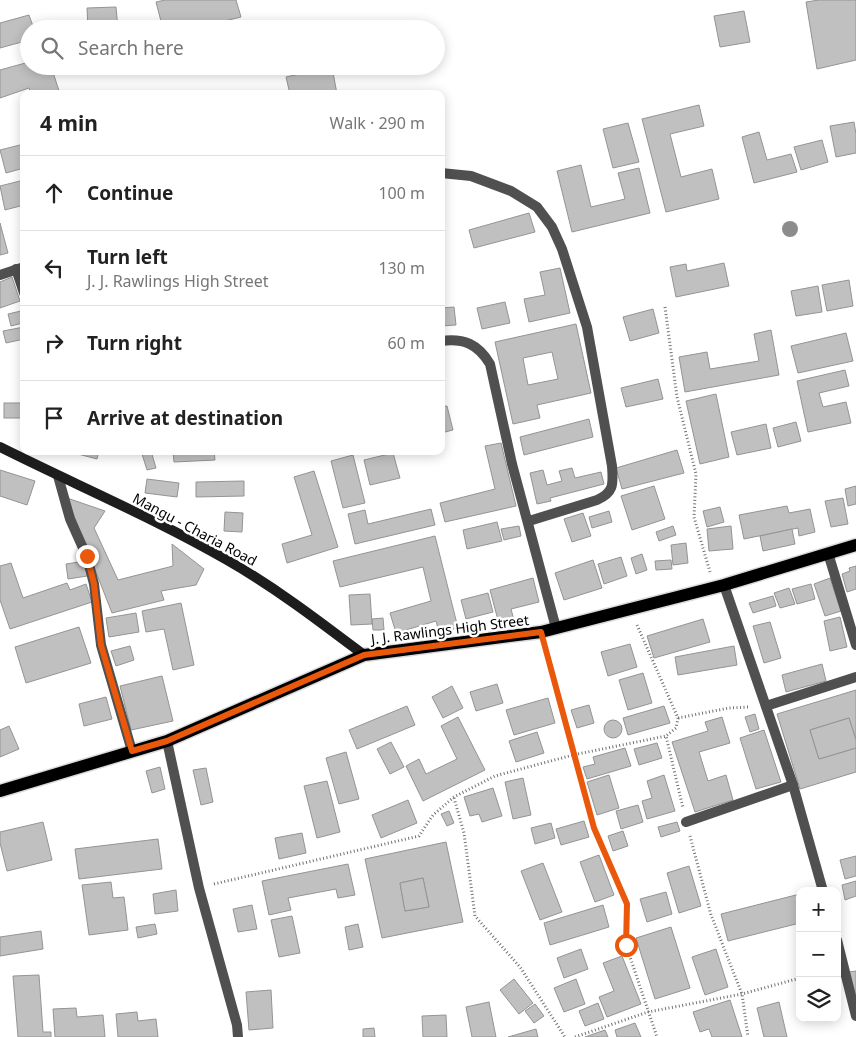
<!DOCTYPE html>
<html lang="en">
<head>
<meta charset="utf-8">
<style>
  :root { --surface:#fff; --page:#f2f2f2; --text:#222; --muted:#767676; --line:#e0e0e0 }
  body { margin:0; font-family:"Noto Sans",sans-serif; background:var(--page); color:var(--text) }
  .controls { position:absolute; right:15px; bottom:15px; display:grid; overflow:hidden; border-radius:10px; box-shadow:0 2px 12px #0003 }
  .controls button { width:45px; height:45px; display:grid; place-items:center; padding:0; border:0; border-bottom:1px solid var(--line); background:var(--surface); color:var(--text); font:25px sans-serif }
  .stop { position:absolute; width:15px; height:15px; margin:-11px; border:4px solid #ea580c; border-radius:50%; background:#fff }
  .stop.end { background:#ea580c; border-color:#fff; box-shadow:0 1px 5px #0008 }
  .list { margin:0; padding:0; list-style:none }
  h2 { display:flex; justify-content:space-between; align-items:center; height:65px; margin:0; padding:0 20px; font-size:21px }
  h2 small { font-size:16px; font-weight:400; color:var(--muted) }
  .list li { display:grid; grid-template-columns:32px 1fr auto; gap:15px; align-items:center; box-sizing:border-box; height:75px; padding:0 20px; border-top:1px solid var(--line) }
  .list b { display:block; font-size:19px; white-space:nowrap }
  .list p { margin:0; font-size:16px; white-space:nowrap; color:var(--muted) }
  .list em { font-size:16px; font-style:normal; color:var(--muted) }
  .icon { flex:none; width:28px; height:28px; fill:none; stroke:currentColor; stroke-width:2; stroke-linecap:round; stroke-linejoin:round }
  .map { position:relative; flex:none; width:856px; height:1037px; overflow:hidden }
  .search { position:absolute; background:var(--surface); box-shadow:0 2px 12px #0003; left:20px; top:20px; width:425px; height:55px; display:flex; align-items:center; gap:12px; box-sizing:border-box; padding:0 18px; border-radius:28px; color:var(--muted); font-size:19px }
  .panel { position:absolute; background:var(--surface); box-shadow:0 2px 12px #0003; left:20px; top:90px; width:425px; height:365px; border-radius:10px }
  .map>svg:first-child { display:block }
</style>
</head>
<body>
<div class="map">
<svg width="856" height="1037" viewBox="0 0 856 1037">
  <rect width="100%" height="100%" fill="#fff"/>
  <g fill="#c0c0c0" stroke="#949494" fill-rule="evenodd">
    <polygon points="165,0 236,0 241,17 192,29 163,29 156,2"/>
    <polygon points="819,0 856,0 856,60 817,69 806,2"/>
    <polygon points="116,7 118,29 88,29 87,8"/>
    <polygon points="744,11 750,42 720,47 714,16"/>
    <polygon points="29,15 34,29 29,29 29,40 0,48 0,23"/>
    <polygon points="29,62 29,66 51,66 60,94 31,94 29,88 0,98 0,70"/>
    <polygon points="332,67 337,94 290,94 286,77"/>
    <polygon points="699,105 704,126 670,134 681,177 712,169 719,199 666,212 642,119"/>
    <polygon points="854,122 856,134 856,153 836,157 830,126"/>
    <polygon points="628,123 639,162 613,168 603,129"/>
    <polygon points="759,132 767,160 791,154 797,172 754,183 742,137"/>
    <polygon points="822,140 828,162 801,170 794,147"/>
    <polygon points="24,144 24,168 6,173 0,150"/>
    <polygon points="581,165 591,207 625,199 618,173 639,168 650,213 572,232 557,171"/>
    <polygon points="24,180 24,205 5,210 0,186"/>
    <polygon points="529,213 535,232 474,248 469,230"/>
    <polygon points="0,223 8,253 0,255"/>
    <polygon points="724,263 729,286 676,297 670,267 686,264 687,271"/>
    <polygon points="560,268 570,313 529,322 524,299 545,295 540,272"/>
    <polygon points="12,277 20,301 0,308 0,282"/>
    <polygon points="849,280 853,306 827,311 822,285"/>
    <polygon points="818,286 822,312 796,316 791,291"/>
    <polygon points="505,302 510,323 482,329 477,308"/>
    <polygon points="454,307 456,325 441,326 441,308"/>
    <polygon points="653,309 659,333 630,341 623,317"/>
    <polygon points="21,311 23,323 11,326 8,314"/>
    <path d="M576 324 591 393 537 405 540 418 513 424 495 342ZM552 352 558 379 528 385 523 358Z"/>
    <polygon points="24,327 24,339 6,343 3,331"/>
    <polygon points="771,330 779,375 685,392 679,357 707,352 710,369 759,361 754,334"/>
    <polygon points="846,333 853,361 798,373 791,346"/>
    <polygon points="845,370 849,386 819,393 823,407 846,402 851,423 808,432 797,381"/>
    <polygon points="658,379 663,399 626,407 621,388"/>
    <polygon points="716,394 729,457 700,464 686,401"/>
    <rect x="4" y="403" width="20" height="15"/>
    <polygon points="447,406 453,430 441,433 441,407"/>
    <polygon points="589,419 593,437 524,455 520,437"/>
    <polygon points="796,422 801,441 778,447 773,428"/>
    <polygon points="766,424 771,448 737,455 731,432"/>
    <polygon points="501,443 516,506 445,522 440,503 495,489 485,446"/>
    <polygon points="677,450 684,473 622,489 616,468"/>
    <polygon points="79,451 99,451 97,459 78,454"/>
    <polygon points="151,451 156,468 147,470 142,454"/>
    <polygon points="173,451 214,451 215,460 174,462"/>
    <polygon points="393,453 400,478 370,485 364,460"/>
    <polygon points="353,455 365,503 343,508 331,461"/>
    <polygon points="572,468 575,478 601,472 604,484 550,498 551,501 537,504 530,473 543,470 547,485 562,481 559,471"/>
    <polygon points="0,470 35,481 27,505 0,496"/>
    <polygon points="314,471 338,547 287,563 282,544 312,535 294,477"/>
    <polygon points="147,479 179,483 177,497 145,493"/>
    <polygon points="244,481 244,496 196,497 196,482"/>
    <polygon points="654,486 665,519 632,530 621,496"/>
    <polygon points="856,486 856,504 848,506 845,489"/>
    <polygon points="67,498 105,511 94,528 118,580 173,566 172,544 204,569 196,585 161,591 164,600 112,613"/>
    <polygon points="843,498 848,524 831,527 825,501"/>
    <polygon points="787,506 789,513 810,509 815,532 799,536 798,528 744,539 739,515"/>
    <polygon points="720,507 724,522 707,527 703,511"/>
    <polygon points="431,509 435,525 355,544 348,514 365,510 368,524"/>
    <polygon points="609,511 612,522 592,528 589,517"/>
    <polygon points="225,512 243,513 242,532 224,531"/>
    <polygon points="583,513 591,536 572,542 564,519"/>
    <polygon points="497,522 502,541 467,549 463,530"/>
    <polygon points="519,526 521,536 504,540 501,529"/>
    <polygon points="673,526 676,535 659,541 656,532"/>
    <polygon points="731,526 733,549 709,551 707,529"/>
    <polygon points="792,529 795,544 763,551 760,536"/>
    <polygon points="435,536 458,628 439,632 436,621 396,633 390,613 431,601 423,567 340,587 333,561"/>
    <polygon points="686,543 688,563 673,565 671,545"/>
    <polygon points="642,554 647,570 636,574 631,558"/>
    <polygon points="621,557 627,576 604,584 598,564"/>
    <polygon points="593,560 602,588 564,600 555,573"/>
    <polygon points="671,560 672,569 656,570 655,561"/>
    <polygon points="85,561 87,576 68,579 66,564"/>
    <polygon points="11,563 23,598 67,583 70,590 86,584 92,602 10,629 0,600 0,566"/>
    <polygon points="856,566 856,589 847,592 842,574 850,571 849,568"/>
    <polygon points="533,578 539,602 511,609 514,620 499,624 490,590"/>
    <polygon points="830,578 841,611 825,616 814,584"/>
    <polygon points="811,584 815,599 797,604 792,589"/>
    <polygon points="789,588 795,604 780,608 774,593"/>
    <polygon points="488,593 493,612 466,619 461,600"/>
    <polygon points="370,594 372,624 351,625 349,595"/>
    <polygon points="773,596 776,606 753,613 749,603"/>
    <polygon points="181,603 194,665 173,670 164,629 146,632 142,611"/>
    <polygon points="136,613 139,632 109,637 106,618"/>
    <polygon points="840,617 847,647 830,651 824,621"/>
    <polygon points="383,618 384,630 373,630 372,619"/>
    <polygon points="703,619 710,642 654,658 647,636"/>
    <polygon points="770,622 781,658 764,663 753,626"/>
    <polygon points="79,627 91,663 26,683 15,647"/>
    <polygon points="630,644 637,667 608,676 601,652"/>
    <polygon points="130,646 134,660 116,666 111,651"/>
    <polygon points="734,646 737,665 678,675 675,657"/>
    <polygon points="822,664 826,681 786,692 782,675"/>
    <polygon points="643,673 652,703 628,710 619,680"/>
    <polygon points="162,676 173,721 131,730 120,686"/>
    <polygon points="497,684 503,703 476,711 470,692"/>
    <polygon points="452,686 463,708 443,718 432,697"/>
    <polygon points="856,690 856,740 849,718 810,730 819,759 856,748 856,772 800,789 777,714"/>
    <polygon points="106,697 112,719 84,726 79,704"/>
    <polygon points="548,698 555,723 514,735 506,710"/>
    <polygon points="589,705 594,723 577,728 571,710"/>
    <polygon points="407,706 415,725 357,749 349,730"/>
    <polygon points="664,706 670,723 628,735 623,718"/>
    <polygon points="755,714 759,729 750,732 745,717"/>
    <polygon points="458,717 485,770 423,801 406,766 419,759 426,774 457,759 441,726"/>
    <polygon points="722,717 730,743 699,752 708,781 726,775 733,800 695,812 672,742 708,731 705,722"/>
    <polygon points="849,718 856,740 856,748 819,759 810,730"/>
    <circle cx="613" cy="729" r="9"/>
    <polygon points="9,726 19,749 0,757 0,730"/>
    <polygon points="764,730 781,782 756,789 740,738"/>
    <polygon points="537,732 544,753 516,762 509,741"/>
    <polygon points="391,742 404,767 390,774 377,749"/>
    <polygon points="657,743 662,758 639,765 634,749"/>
    <polygon points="625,748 631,766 587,779 583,767 595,764 593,757"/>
    <polygon points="346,752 359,799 339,804 326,758"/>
    <polygon points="160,767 165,789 152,793 146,771"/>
    <polygon points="206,768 213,802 201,805 193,770"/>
    <polygon points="609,775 619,808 597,815 587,782"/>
    <polygon points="664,775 675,811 647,819 642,801 652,798 647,781"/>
    <polygon points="523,778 531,815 513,819 505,782"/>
    <polygon points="327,781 340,832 317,838 304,786"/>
    <polygon points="493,788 502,816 482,822 479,814 470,816 464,797"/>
    <polygon points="408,800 417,823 381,838 372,815"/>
    <polygon points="638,805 643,822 621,829 616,811"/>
    <polygon points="449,811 454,823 447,826 441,814"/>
    <polygon points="584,821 589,837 561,845 556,829"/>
    <polygon points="43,822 52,860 7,871 0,843 0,832"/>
    <polygon points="677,822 680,831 661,837 658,827"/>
    <polygon points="551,823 555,838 535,844 531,828"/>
    <polygon points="623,831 628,846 613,851 608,836"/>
    <polygon points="302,833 306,853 279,859 275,838"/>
    <polygon points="158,839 162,869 79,879 75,849"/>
    <path d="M446 842 463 922 382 938 365 859ZM423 878 429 907 405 911 400 883Z"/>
    <polygon points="599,855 614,895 595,902 580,862"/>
    <polygon points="856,856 856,876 845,879 840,860"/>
    <polygon points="543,863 562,912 540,920 521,871"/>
    <polygon points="348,864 355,895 338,898 336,889 288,898 291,910 269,915 262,881"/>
    <polygon points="689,866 701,906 679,913 667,873"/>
    <polygon points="423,878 429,907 405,911 400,883"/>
    <polygon points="856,881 856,896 845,900 842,885"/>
    <polygon points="111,882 113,898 124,897 128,930 89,935 82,885"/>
    <polygon points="176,890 178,911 155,914 153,894"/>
    <polygon points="666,892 672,914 647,922 640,899"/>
    <polygon points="800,894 800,923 728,941 721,914"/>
    <polygon points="252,905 257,929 238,932 233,909"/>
    <polygon points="603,905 609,927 550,945 544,923"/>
    <polygon points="292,916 300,953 279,957 271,920"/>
    <polygon points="155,924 157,934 138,938 136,927"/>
    <polygon points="358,924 363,947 349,950 345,927"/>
    <polygon points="671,927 690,988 655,999 636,938"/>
    <polygon points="41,931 43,949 0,956 0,937"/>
    <polygon points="581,949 588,969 564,978 557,958"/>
    <polygon points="716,949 728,987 705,995 692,957"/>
    <polygon points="622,956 641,1004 607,1017 599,997 614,991 603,963"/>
    <polygon points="856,971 856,996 849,972"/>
    <polygon points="39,975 43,1032 51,1032 51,1037 18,1037 13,976"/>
    <polygon points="514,979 533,1003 519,1014 500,990"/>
    <polygon points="576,979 585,1004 564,1012 554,988"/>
    <polygon points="271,990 273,1028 249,1030 246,992"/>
    <polygon points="730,1000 742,1037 712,1037 709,1029 700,1032 693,1012"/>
    <polygon points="489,1002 496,1037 472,1037 466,1007"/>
    <polygon points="779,1002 787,1037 764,1037 757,1008"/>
    <polygon points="598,1003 604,1019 585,1026 579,1011"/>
    <polygon points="535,1004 544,1016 534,1023 525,1011"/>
    <polygon points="76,1008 77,1017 103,1015 105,1037 55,1037 53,1009"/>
    <polygon points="137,1012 138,1021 156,1019 158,1037 118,1037 116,1014"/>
    <polygon points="446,1015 447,1037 423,1037 422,1016"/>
    <polygon points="635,1023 641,1037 617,1037 615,1030"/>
    <polygon points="374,1028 375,1037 363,1037 363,1029"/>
    <polygon points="536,1029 538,1037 508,1037"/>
    <polygon points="605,1030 608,1037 585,1037"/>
  </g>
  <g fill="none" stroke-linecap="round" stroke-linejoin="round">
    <defs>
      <polyline id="primary" points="0,791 167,741 364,655 541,632 724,585 856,545"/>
    </defs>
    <use href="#primary" stroke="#dbdbdb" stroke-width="15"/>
    <g stroke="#727272" stroke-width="3" stroke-dasharray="1 2.5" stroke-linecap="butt">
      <polyline points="665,307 677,397 696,474 694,517 710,572"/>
      <polyline points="637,625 678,718 676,728 666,736 683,808"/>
      <polyline points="545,647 594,829 627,904 626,945 657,1037"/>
      <polyline points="678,718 729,708 749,707"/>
      <polyline points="454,798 464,833 475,916 520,967 565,1037"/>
      <polyline points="690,836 711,915 742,994 748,1037"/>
      <polyline points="214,884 419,836 433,815 454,797 495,776 573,755 666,736"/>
      <polyline points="575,1037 648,1012 742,994 800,978"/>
    </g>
    <g stroke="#505050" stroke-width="10">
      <path d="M441 173 471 176 511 191 537 207 552 227 562 249 587 327 612 466C613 483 615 492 597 500L529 521"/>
      <polyline points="16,269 24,293"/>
      <polyline points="0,275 24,267"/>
      <path d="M441 341C464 338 478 344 490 364L512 464 556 628"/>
      <polyline points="58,476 70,519 87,557 94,584 101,645 132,751"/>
      <polyline points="828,553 856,645"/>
      <polyline points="724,585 793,785 823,891"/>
      <polyline points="766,706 856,677"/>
      <polyline points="167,741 199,888 237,1025 238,1037"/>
      <polyline points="686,822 793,785"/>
      <polyline points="837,940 856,1016"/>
    </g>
    <path stroke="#1d1d1d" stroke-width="10" d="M0 447C76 485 154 518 227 560 276 588 319 621 364 655"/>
    <use href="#primary" stroke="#000" stroke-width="12"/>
  </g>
  <circle fill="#8c8c8c" cx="790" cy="229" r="8"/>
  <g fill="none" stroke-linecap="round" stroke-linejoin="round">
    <polyline stroke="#ea580c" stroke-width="6" points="87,556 94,584 101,645 132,751 167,741 364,655 541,632 594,828 627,904 626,945"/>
  </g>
  <g text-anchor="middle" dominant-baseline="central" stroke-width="5" stroke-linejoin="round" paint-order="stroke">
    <g font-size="14" fill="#000" stroke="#fff">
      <text transform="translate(195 529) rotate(28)">Mangu - Charia Road</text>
      <text transform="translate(450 629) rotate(-7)">J. J. Rawlings High Street</text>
    </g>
  </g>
</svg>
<div class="controls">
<button>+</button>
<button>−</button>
<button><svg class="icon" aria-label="layers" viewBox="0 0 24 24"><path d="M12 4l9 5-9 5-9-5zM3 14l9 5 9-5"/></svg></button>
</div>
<div class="stop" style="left:626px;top:945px"></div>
<div class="stop end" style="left:87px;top:556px"></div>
<div class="search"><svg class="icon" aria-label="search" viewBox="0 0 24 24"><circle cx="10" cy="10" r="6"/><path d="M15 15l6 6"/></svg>Search here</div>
<section class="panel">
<h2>4 min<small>Walk · 290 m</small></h2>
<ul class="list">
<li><svg class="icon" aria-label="ahead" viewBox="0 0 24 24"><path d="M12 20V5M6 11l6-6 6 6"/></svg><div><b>Continue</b></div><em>100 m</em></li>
<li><svg class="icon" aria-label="left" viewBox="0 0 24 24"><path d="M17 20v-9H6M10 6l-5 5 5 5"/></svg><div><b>Turn left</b><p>J. J. Rawlings High Street</p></div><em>130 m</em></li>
<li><svg class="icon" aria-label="right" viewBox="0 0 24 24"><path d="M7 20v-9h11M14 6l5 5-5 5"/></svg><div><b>Turn right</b></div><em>60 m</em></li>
<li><svg class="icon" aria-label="arrive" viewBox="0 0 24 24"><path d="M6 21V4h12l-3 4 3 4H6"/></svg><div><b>Arrive at destination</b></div></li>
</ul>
</section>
</div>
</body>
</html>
